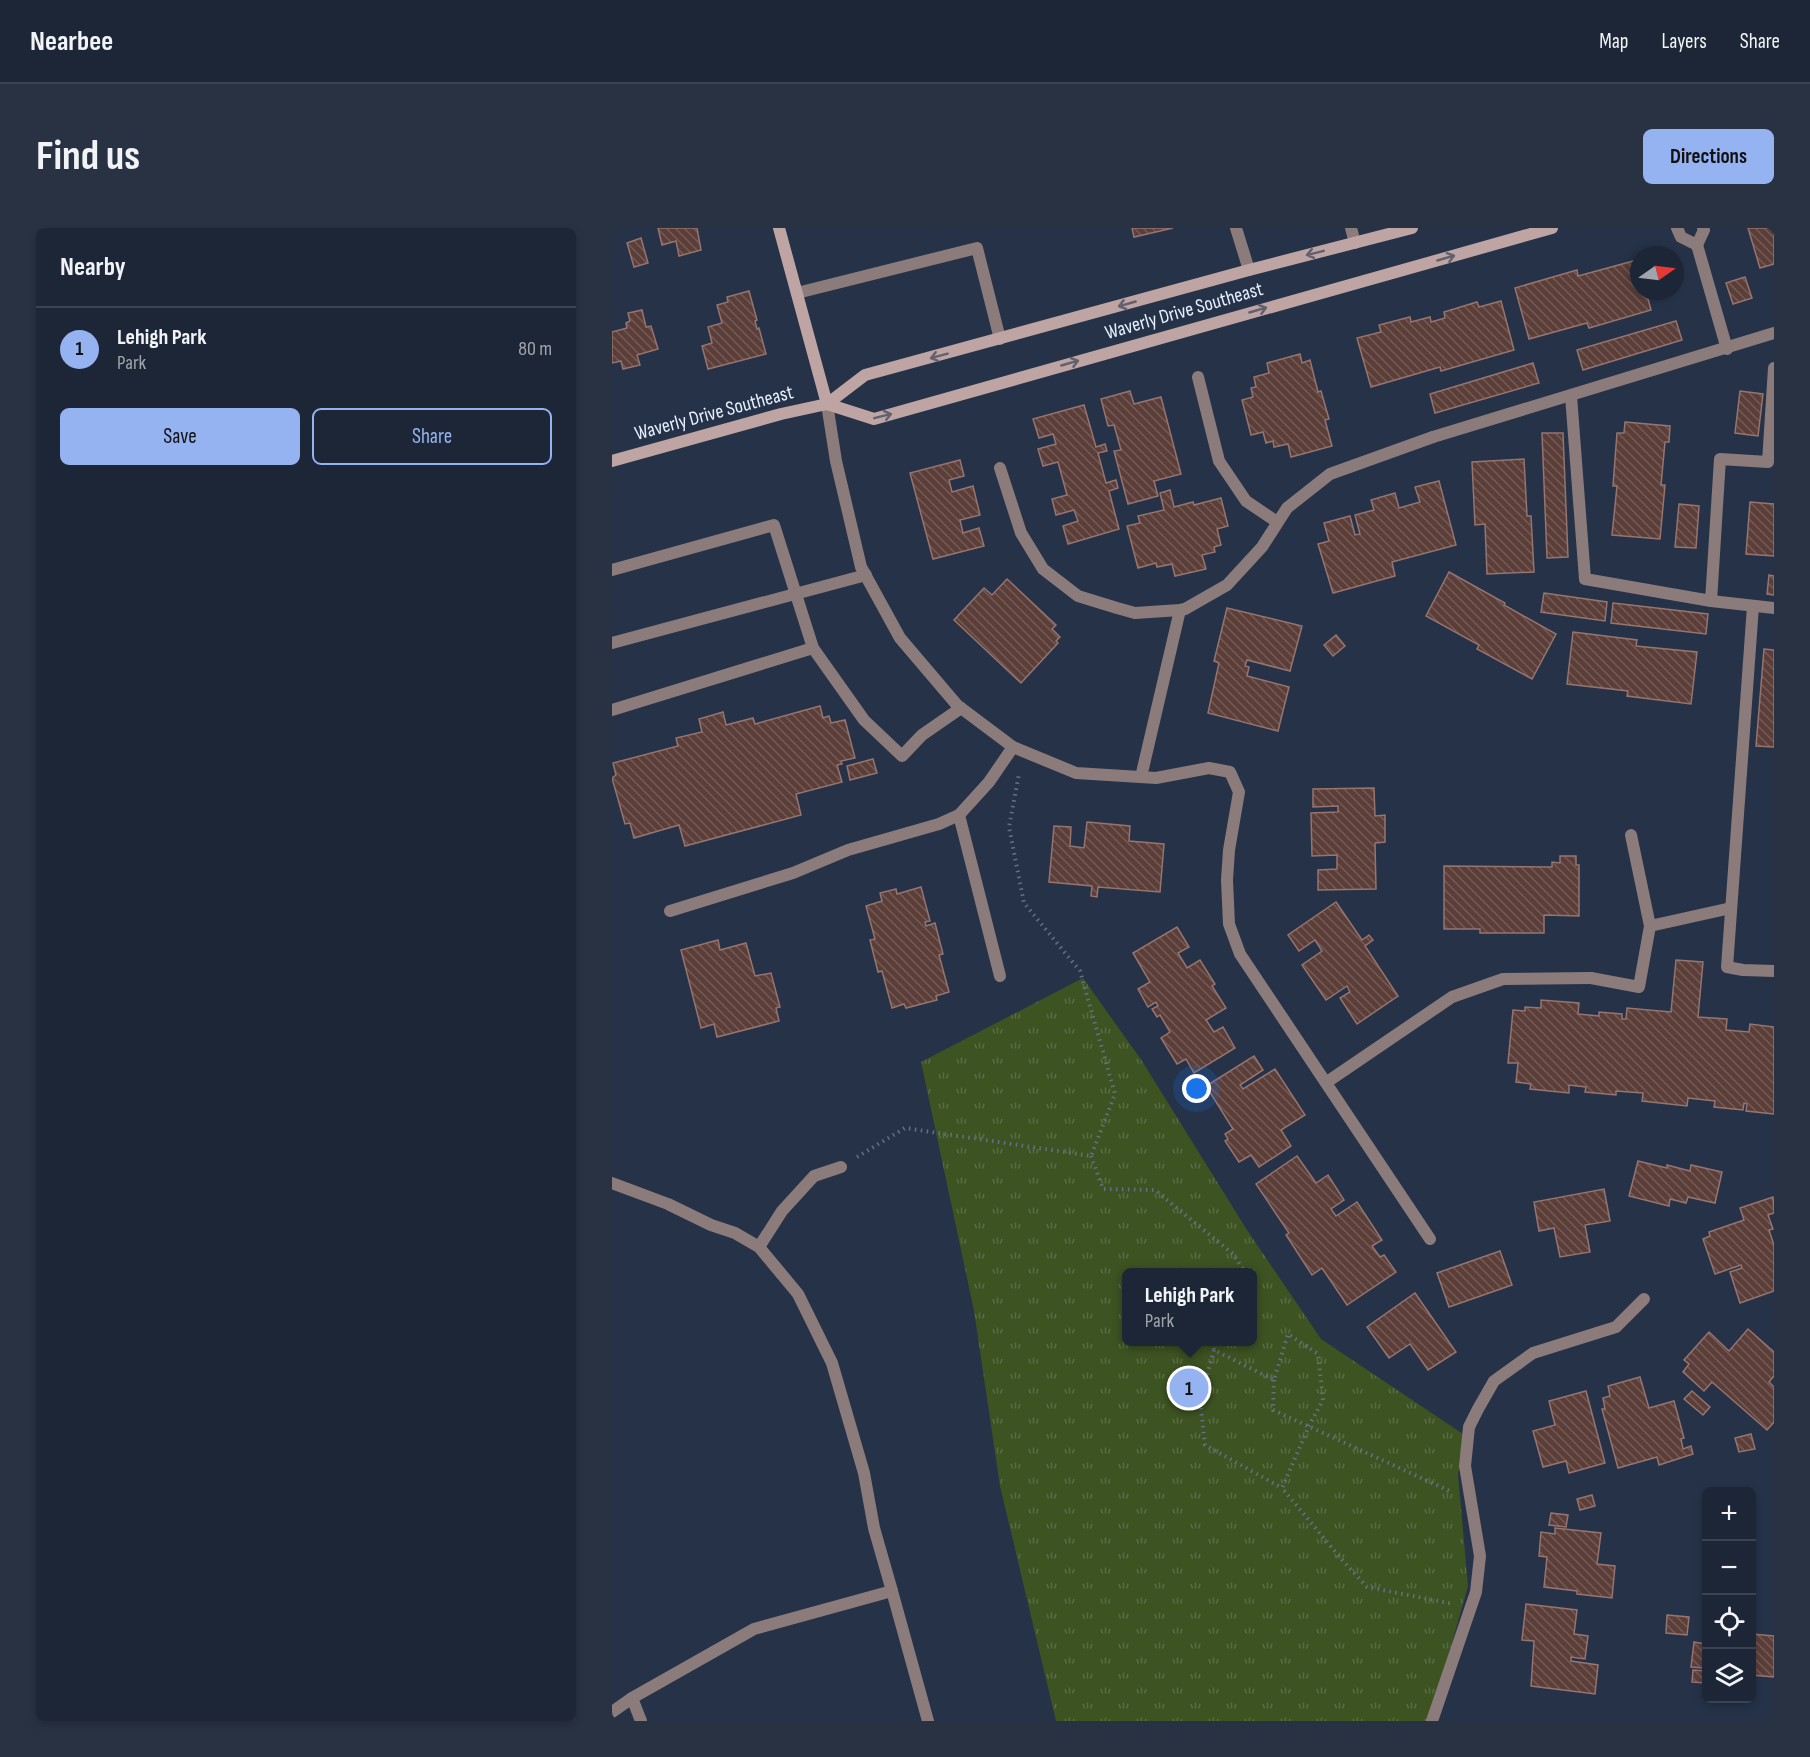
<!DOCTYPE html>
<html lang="en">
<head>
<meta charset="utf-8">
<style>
  :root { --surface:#1c2636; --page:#293242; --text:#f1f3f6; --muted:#a0a5ad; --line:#3a4351; --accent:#95b2f1 }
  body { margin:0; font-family:"Sofia Sans Condensed",sans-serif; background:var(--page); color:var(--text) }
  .controls { position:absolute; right:18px; bottom:18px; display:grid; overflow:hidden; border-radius:9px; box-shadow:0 3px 9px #0003 }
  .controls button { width:54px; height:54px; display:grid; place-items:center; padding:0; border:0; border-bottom:2px solid var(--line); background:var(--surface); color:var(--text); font:30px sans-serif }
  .compass { position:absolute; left:1018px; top:18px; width:54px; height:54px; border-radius:50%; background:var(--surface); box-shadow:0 3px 9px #0003; rotate:76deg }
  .you { position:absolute; left:585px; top:861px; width:21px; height:21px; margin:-15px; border:4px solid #fff; border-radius:50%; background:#1a73e8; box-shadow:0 0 0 9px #1a73e833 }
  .badge { display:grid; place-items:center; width:39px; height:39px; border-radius:50%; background:var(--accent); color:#111; font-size:20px; font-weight:700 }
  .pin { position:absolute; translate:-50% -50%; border:3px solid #fff; box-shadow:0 2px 6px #0006 }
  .popup { position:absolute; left:510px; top:1040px; width:135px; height:78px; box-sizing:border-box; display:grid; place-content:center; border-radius:9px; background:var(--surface); filter:drop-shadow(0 2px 4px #0005); font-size:20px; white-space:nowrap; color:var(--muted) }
  .popup b { font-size:22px; color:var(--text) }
  .popup::after { content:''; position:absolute; left:50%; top:100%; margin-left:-12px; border:12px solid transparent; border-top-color:var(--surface) }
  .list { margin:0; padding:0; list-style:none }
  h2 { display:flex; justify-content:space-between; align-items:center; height:78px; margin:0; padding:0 24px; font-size:26px }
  h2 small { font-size:20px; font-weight:400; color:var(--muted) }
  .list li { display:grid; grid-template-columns:39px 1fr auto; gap:18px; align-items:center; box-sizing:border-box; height:84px; padding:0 24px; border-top:2px solid var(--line) }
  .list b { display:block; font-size:22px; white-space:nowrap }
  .list p { margin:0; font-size:20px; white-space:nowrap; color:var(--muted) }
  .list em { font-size:20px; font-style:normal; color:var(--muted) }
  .actions { display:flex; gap:12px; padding:18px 24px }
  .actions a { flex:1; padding:14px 0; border:2px solid var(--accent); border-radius:9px; text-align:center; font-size:21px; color:var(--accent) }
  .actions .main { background:var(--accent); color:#111 }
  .icon { flex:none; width:33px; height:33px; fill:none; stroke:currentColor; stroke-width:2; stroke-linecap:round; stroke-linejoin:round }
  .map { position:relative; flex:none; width:1162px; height:1493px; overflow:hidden; border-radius:9px }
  header { display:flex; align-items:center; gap:36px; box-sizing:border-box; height:84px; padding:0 30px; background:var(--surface); border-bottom:2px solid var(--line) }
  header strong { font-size:28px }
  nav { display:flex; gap:33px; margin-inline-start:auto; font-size:21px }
  .intro { display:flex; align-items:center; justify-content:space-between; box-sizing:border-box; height:144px; padding:0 36px }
  h1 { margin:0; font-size:42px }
  .button { padding:15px 27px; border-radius:9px; background:var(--accent); color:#111; font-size:21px; font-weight:700 }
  main { display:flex; gap:36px; padding:0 36px }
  aside { flex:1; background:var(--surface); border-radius:9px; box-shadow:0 3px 9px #0003 }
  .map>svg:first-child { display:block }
</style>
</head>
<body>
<header>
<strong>Nearbee</strong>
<nav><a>Map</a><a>Layers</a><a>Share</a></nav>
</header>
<div class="intro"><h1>Find us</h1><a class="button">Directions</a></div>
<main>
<aside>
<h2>Nearby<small></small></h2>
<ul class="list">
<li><span class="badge">1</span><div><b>Lehigh Park</b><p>Park</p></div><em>80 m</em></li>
</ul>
<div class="actions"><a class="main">Save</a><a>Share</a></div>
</aside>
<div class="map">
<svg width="1162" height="1493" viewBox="0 0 1162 1493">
  <defs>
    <pattern id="grass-tufts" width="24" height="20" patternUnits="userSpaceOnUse" patternTransform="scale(1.5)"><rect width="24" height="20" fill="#3d5322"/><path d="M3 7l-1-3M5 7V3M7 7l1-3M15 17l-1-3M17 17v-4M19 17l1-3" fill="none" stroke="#596c43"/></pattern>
    <pattern id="building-back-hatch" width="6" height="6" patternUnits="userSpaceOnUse" patternTransform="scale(1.5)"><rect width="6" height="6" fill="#5c3e39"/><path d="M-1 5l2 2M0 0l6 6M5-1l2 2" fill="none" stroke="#735a57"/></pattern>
  </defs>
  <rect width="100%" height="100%" fill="#253248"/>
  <path fill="url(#grass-tufts)" fill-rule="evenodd" d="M471 750 530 833 635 1002 709 1111 854 1208 846 1246 856 1358 818 1493H444L388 1258 362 1083 309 834ZM514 1044H640V1114H514Z"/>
  <g fill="url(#building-back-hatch)" stroke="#96746f" stroke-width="1.5">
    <polygon points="46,0 85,0 89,22 67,28 64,13 50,17"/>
    <polygon points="520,0 561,0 522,9"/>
    <polygon points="1136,0 1162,0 1162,36 1148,40"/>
    <polygon points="29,10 36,35 22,39 15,15"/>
    <polygon points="1025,32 1027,40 1027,63 1043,63 1044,65 1035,67 1039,82 977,100 975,95 917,111 903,60 965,42 966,48"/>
    <polygon points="1133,49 1140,70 1121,76 1114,55"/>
    <polygon points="137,63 145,92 143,93 145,101 147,100 154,126 96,141 90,118 100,115 96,99 110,95 105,77 116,74 115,69"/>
    <polygon points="889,73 902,122 829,143 828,139 759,159 745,110 769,104 767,97 798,89 799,94 818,89 819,94 833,90 832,84 865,74 867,79"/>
    <polygon points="30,82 34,99 39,98 46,121 25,127 28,137 11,141 9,133 0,135 0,104 15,100 14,95 18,93 16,85"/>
    <polygon points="1064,93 1070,112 971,142 965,122"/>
    <polygon points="688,126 690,135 698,132 706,164 709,163 717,191 713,192 720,218 679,229 676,216 662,219 661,213 654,215 651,204 639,207 630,172 641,169 639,160 644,159 642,149 657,145 655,135"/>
    <polygon points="921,135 927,155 823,185 818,166"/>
    <polygon points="518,163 522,176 549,169 569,246 542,253 546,268 516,276 502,223 509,222 502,197 496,198 489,171"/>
    <polygon points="1128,163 1151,166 1146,208 1123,205"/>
    <polygon points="472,177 484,219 493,216 495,223 486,225 494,255 504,252 506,260 497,263 507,301 456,316 451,298 466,293 462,282 444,287 440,271 455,267 446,234 431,238 426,221 444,216 441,206 427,210 421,191"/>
    <polygon points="1013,194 1058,198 1057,214 1053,214 1049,257 1053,257 1048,311 1000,307 1005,258 1001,258 1005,205 1012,205"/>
    <polygon points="930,205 951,205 956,329 935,330"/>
    <polygon points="912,231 915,288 919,288 922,344 875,346 873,296 863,297 860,234"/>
    <polygon points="348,232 352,248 337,252 340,264 361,258 368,287 348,292 351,305 367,300 372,318 321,331 298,245"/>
    <polygon points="827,253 844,317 780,334 783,348 721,365 706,316 717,313 712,295 738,288 743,307 748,306 743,287 762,282 759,272 783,265 787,280 808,274 803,259"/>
    <polygon points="558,262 562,279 581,274 582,277 609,270 616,298 605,301 609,317 602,319 603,324 590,327 594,341 563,348 560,336 545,339 544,335 526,340 515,298 528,295 526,288 552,282 548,265"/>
    <polygon points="1138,274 1162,276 1162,328 1134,326"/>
    <polygon points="1067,276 1087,278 1084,320 1063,319"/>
    <polygon points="837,344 893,375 892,377 944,406 920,451 865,421 867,417 814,388"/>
    <polygon points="1157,347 1162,348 1162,367 1155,366"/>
    <polygon points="395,351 444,397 440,401 448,409 444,413 446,415 409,455 342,392 372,360 380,367"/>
    <polygon points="932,365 995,374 993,393 929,384"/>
    <polygon points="1001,375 1096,386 1094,406 999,395"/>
    <polygon points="615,380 690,398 678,443 635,432 633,438 637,439 635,448 677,459 666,503 596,485 607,435 602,433"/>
    <polygon points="961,404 1025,412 1024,418 1085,424 1079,476 1015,468 1016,463 955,456"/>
    <polygon points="724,407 733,418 721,428 712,417"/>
    <polygon points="1152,421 1162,422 1162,519 1144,518"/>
    <polygon points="208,478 211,490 217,488 219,495 233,492 243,530 229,533 230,536 225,537 230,554 184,566 189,587 73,618 67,597 22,610 18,595 13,596 0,550 4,547 1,535 66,518 64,510 90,504 87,491 111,484 114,497 141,490 143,496"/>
    <polygon points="261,531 265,545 238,552 235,538"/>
    <polygon points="762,560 763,588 773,587 773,614 763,615 764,661 706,662 706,642 725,641 725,627 700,628 699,585 726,584 726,578 701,579 701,561"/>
    <polygon points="475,594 518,598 517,613 552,616 548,664 486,659 485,669 479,668 480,658 437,654 442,598 459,599 458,618 472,620"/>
    <polygon points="948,628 964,628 964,637 967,637 967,688 932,687 932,705 868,705 868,701 832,701 832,638 940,639 940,634 948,635"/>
    <polygon points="309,659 318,693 313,694 314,698 323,695 331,726 327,727 337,764 324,768 325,772 294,780 292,776 280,780 270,743 266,744 258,712 263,711 254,678 270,673 268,665 284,661 285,666"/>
    <polygon points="724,674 750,712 757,707 761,712 753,718 786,768 745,796 728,770 738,764 735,758 714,772 690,737 710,723 703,712 687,723 676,707"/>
    <polygon points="565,699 577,719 566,725 575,740 588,732 603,756 600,758 614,780 594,792 602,804 611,799 623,820 582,845 574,831 565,836 549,810 558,804 548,787 545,789 540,781 546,778 544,774 536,779 526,761 538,754 521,725"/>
    <polygon points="106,712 108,722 134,715 143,748 159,745 168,779 164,780 167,793 105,809 102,796 89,800 69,722"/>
    <polygon points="1064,732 1091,734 1086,789 1115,791 1114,802 1137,804 1138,796 1162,799 1162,886 1134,883 1135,876 1132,875 1131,882 1102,879 1103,873 1076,870 1075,878 1030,873 1031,865 1004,863 1004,867 973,864 974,859 957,857 957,865 918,861 919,856 904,854 906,835 896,835 901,782 913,783 913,779 929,780 929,772 967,775 966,786 987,788 987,784 1010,786 1010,791 1014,791 1015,780 1059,784"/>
    <polygon points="642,828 651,842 628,857 631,861 663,841 693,887 669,902 679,918 647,939 639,927 627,934 613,913 616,911 613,906 621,901 594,858"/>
    <polygon points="685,928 704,955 716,947 732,972 719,981 724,988 745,974 770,1012 760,1018 768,1029 772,1027 784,1044 735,1077 710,1040 700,1047 674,1007 677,1005 644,956"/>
    <polygon points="1026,933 1055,940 1055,937 1078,943 1079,937 1110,944 1103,975 1076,969 1074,975 1058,971 1057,978 1017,968"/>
    <polygon points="992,961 998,993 973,997 978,1024 948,1029 942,1000 927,1003 922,974"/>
    <polygon points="1161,969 1162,985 1156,987 1161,1001 1157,1002 1162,1017 1162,1063 1128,1075 1118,1044 1130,1040 1129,1037 1103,1046 1091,1011 1098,1008 1097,1004 1132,992 1128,980"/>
    <polygon points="888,1023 900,1057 837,1079 825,1045"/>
    <polygon points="803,1065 844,1124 816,1142 798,1116 777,1130 755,1099"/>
    <polygon points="1136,1101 1162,1124 1162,1148 1157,1154 1162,1159 1162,1194 1155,1202 1100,1154 1092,1163 1071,1144 1077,1136 1072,1132 1097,1104 1117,1123"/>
    <polygon points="1028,1149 1037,1180 1062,1173 1072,1210 1069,1211 1071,1221 1079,1218 1081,1226 1047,1237 1045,1229 1006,1240 990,1181 993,1181 991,1170 998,1168 996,1158"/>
    <polygon points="974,1163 993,1235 957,1245 954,1233 931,1239 921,1203 943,1197 937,1173"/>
    <polygon points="1080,1163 1098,1179 1091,1187 1072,1171"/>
    <polygon points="1139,1206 1143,1221 1127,1224 1123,1210"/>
    <polygon points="980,1267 983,1278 968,1282 965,1271"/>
    <polygon points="939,1285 956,1287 954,1299 937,1297"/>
    <polygon points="943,1300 989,1305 985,1336 1003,1338 1000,1370 965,1366 965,1363 932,1359 935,1329 927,1328 929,1304 943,1306"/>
    <polygon points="914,1376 965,1382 962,1406 976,1408 973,1431 959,1429 959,1433 986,1437 983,1466 919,1458 922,1413 910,1412"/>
    <polygon points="1055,1387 1077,1389 1075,1407 1054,1405"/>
    <polygon points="1140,1406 1162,1408 1162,1449 1140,1447"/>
    <polygon points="1082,1414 1094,1416 1091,1440 1079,1439"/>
    <polygon points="1081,1442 1094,1443 1094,1455 1080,1454"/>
  </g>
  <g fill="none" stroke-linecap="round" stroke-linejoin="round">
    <g stroke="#657084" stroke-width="4" stroke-dasharray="1.5 4.5" stroke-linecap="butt">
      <polyline points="479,928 491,961 543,962 621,1026 633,1044"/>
      <polyline points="245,929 293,900 479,928 503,866 468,743 412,675 397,599 407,546"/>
      <polyline points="640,1055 642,1057 640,1058"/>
      <polyline points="601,1114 602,1122 662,1152 676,1106 706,1126 711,1172 697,1198 670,1260 731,1333 755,1359 842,1376"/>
      <polyline points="602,1122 588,1171 593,1217 670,1260"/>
      <polyline points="662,1152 661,1182 840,1264"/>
    </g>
    <g stroke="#8b7b7b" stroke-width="12">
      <polyline points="739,0 743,15"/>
      <polyline points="1065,0 1069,9 1085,17 1092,2 1091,0"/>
      <polyline points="1085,17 1115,121"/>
      <polyline points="185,65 365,20 388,111"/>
      <polyline points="959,168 973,351 1099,373 1108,231 1156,234 1162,140"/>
      <polyline points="821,209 1162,105"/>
      <polyline points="0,342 162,297 201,420 252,492 290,528 310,507 349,480"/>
      <polyline points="1099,373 1162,380"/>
      <polyline points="1141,378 1115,739 1131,742 1162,743"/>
      <polyline points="0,415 254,347"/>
      <polyline points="0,482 201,420"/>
      <polyline points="529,549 568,382"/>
      <polyline points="347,587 388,748"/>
      <polyline points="1019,607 1038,698 1119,680"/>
      <polyline points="58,683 181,645 236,622 327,596 347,587 377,554 401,519"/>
      <polyline points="979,750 1027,759 1038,698"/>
    </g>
    <g stroke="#8b7b7b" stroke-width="12">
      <polyline points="624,0 637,42"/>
      <polyline points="586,149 607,233 634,273 665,294"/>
      <polyline points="215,176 224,233 249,339 288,410 345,477 401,519 464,545 544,550 597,540 618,544 627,564 617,622 615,652 617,696 628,726 818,1011"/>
      <polyline points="388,240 409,305 431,341 466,368 505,380 523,385 568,382 573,381 615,357 650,319 675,280 718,246 821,209"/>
      <polyline points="715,854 840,769 891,751 979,750"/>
      <polyline points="0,955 56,976 99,997 123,1005 147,1019 186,1066 220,1135 252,1245 262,1300 280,1363 142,1401 20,1470 0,1484"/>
      <polyline points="147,1019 170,983 202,948 229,939"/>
      <polyline points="280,1363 316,1493"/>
      <polyline points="20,1470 29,1493"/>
      <polyline points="820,1493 864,1364 868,1328 853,1238 857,1199 866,1181 882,1153 921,1125 1004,1099 1032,1071"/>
    </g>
    <g stroke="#bea5a4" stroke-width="12">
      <polyline points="167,0 215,176"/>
      <polyline points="215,176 262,191 940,0"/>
      <polyline points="0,233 169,186 215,176 253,147 637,42 800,0"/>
    </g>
  </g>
  <defs><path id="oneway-shaft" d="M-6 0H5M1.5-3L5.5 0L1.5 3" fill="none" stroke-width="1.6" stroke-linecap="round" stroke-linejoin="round" transform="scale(1.5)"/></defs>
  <g stroke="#62606d">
    <use href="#oneway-shaft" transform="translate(703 25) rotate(166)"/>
    <use href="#oneway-shaft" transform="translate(834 30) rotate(-16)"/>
    <use href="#oneway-shaft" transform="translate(515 76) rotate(164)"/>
    <use href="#oneway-shaft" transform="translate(646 82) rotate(-16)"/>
    <use href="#oneway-shaft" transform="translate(327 128) rotate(165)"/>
    <use href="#oneway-shaft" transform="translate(458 135) rotate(-16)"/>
    <use href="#oneway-shaft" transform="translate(271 188) rotate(-14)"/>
  </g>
  <g text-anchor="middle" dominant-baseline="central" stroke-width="5" stroke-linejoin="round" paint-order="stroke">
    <g font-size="20" fill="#e6effe" stroke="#253248">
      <text transform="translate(572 83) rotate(-16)">Waverly Drive Southeast</text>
      <text transform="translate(102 185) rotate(-15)">Waverly Drive Southeast</text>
    </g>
  </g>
</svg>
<div class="controls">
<button>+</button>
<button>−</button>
<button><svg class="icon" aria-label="locate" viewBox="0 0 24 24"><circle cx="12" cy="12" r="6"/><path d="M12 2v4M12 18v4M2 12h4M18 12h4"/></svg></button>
<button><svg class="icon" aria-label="layers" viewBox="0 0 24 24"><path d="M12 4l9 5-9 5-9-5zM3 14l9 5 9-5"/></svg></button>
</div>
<svg class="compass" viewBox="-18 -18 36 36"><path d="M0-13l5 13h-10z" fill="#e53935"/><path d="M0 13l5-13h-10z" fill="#a0a5ad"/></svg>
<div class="you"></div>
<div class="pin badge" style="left:577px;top:1160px">1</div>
<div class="popup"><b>Lehigh Park</b>Park</div>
</div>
</main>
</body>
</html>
